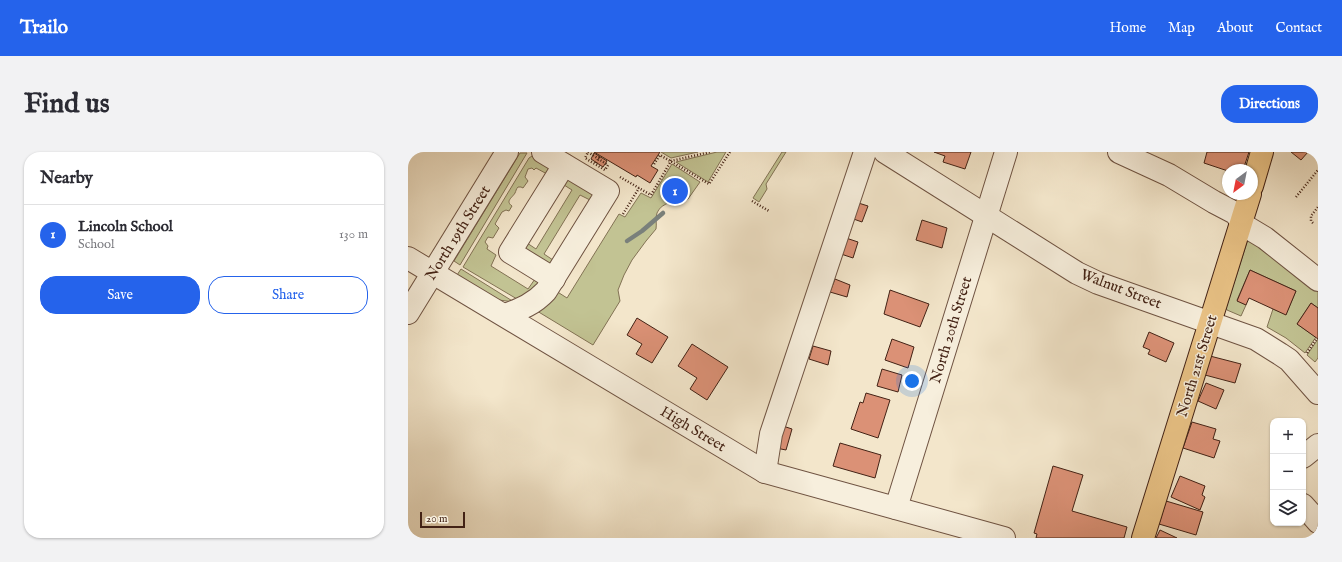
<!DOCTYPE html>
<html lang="en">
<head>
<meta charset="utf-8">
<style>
  :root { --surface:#fff; --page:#f2f2f3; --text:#2b2b33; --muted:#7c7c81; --line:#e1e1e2; --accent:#2563eb }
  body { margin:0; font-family:"IM FELL English",serif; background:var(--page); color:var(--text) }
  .controls { position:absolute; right:12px; bottom:12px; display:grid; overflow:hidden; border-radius:8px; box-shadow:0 1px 3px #0004 }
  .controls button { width:36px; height:36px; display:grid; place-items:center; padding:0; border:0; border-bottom:1px solid var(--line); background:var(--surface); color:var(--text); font:20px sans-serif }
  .compass { position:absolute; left:814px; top:12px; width:36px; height:36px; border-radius:50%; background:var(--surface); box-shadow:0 1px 3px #0004; rotate:212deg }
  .scale { position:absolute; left:12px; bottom:10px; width:45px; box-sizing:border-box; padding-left:4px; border:2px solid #432215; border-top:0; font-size:11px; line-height:14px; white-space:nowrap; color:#432215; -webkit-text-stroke:3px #f7efdd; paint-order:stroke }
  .you { position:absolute; left:504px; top:229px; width:14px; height:14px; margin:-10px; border:3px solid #fff; border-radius:50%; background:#1a73e8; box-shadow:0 0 0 6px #1a73e833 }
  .badge { display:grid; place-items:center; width:26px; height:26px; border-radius:50%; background:var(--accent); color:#fff; font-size:13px; font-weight:700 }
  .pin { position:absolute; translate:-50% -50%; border:2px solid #fff; box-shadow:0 1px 4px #0006 }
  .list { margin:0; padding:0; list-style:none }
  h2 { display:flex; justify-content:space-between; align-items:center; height:52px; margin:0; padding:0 16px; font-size:17px }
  h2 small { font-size:13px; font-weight:400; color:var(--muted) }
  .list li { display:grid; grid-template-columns:26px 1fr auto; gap:12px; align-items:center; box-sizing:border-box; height:60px; padding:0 16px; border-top:1px solid var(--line) }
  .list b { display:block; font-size:15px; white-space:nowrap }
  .list p { margin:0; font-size:13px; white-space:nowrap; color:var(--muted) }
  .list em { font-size:13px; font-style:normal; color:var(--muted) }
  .actions { display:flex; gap:8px; padding:12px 16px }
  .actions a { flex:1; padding:9px 0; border:1px solid var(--accent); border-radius:16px; text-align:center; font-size:14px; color:var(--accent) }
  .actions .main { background:var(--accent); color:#fff }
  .icon { flex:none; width:22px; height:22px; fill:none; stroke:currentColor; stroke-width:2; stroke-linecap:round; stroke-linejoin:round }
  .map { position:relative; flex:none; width:910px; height:386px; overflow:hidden; border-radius:16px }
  header { display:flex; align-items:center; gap:24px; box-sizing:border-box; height:56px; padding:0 20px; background:var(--accent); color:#fff }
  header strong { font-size:19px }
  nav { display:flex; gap:22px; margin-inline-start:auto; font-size:14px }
  .intro { display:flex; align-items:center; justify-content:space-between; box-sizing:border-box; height:96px; padding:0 24px }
  h1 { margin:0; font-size:28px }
  .button { padding:10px 18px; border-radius:16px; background:var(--accent); color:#fff; font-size:14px; font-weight:700 }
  main { display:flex; gap:24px; padding:0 24px }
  aside { flex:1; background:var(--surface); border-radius:16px; box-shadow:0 1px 3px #0004 }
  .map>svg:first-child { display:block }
</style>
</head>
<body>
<header>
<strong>Trailo</strong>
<nav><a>Home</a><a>Map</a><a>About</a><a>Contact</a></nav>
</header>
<div class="intro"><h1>Find us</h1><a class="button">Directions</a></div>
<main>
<aside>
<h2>Nearby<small></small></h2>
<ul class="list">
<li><span class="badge">1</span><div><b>Lincoln School</b><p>School</p></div><em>130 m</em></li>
</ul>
<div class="actions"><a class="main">Save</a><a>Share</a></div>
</aside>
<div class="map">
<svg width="910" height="386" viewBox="0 0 910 386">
  <rect width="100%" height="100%" fill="#f3e6cb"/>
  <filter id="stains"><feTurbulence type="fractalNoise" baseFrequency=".005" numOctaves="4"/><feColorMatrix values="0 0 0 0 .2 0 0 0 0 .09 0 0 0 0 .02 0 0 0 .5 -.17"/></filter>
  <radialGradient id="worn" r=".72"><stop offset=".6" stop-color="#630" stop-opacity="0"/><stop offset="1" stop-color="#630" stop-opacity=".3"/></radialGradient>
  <g fill="#c2c393" stroke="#827254">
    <polygon points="253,0 290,0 263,6"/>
    <polygon points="309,0 318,0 300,30 268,10"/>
    <polygon points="374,0 378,0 358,32 359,37 351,50 345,46"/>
    <polygon points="112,1 119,1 52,113 46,109"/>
    <path d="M124 4 142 15 139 22 128 16 126 18 124 16 120 17 117 25 120 29 115 36 113 35H110C108 37 108 39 107 41 104 46 97 49 104 54L101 59 98 58 94 60 87 72 91 76 85 86 80 85 77 90 80 94 79 97 88 103 83 114 120 137 127 127 133 132 109 147 55 115 121 6Z"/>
    <path d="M264 12 292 30 280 47C270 48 253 50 249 61 247 66 249 72 248 77L238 89 224 108 216 123 210 138 212 149 185 193 129 159 148 139 159 146 211 62 217 65 233 41 243 46Z"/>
    <polygon points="158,26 186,43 182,48 172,43 136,102 145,108 143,113 115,98 119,91 128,97 164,38 156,33"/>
    <polygon points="840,87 910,136 910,156 903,151 889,172 908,185 897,201 878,186 859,175 865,157 878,162 888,139 842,118 829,148 838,153 833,164 819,158 818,156"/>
    <polygon points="53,117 106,150 91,148 49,123"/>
    <polygon points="910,187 910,206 907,210 899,203"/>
  </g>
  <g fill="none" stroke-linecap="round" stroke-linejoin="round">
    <polyline stroke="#7a807b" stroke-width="4.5" points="219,89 234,79 255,61"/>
  </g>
  <g fill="#db9176" stroke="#432215">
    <polygon points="186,0 252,0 243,14 250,18 242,31 229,23 228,25"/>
    <polygon points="526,0 563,0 557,17 535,10 537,4"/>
    <polygon points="799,0 841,0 835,18 820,18 820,19 796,11"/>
    <polygon points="883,0 900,0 893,8"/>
    <polygon points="186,1 199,9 195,15 183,7"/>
    <polygon points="444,49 460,54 454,70 440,65"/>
    <polygon points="514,68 539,76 534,96 508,88"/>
    <polygon points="432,84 450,90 445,106 427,100"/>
    <polygon points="842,118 888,139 878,163 841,146 838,153 829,149"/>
    <polygon points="427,127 442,133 439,145 422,140"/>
    <polygon points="482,138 521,152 512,175 476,162"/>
    <polygon points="903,151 910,156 910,187 889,172"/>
    <polygon points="229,166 260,185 244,211 228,202 234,192 219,183"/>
    <polygon points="741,180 766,191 758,210 740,202 742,198 735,195"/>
    <polygon points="484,187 506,195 500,216 477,208"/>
    <polygon points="284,192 320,215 299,248 282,237 289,226 270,214"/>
    <polygon points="405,194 423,199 420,213 401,207"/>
    <polygon points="802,204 833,212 827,231 797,223"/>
    <polygon points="474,217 494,223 490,240 469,234"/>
    <polygon points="798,231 816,238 808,257 790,249"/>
    <polygon points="458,241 482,248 470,286 443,277 452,250 455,251"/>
    <polygon points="784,270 808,277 805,287 812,289 806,306 775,296"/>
    <polygon points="375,274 384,277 378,298 368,296"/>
    <polygon points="432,291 473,303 467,326 425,314"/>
    <polygon points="645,314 675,323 664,359 719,375 716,386 628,386 629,382 626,381"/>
    <polygon points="772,324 797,334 794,343 797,345 792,358 763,345"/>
    <polygon points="758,349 795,360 788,383 751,372"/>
    <polygon points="752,378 769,386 748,386"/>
  </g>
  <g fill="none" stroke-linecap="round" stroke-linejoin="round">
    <defs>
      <g id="minor">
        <polyline points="477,0 669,121 690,131 848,187 872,202 881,208 910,241"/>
        <polyline points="711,0 761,23 806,50 827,61 837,74 857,86 910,128"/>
        <polyline points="0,106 357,320 596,386"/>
        <polyline points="146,127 102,100 156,13"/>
        <polyline points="0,161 99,0"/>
        <path d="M97 163C113 157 126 152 138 139L200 39 135 0"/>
        <polyline points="895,305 910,293"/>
        <polyline points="357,320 363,282 457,0"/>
        <polyline points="895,353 910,370"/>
        <polyline points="488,356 598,0"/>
      </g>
      <g id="major">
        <polyline points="844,34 854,0"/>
        <polyline points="735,386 842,42"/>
      </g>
    </defs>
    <use href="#minor" stroke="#6f5342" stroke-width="24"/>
    <use href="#major" stroke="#432215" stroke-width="24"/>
    <g stroke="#432215" stroke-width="2.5" stroke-dasharray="1 2" stroke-linecap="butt">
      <polygon points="180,0 200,13 197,18 177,6"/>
      <polyline points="188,11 192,4"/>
      <polyline points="246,12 252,3 301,32 322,0"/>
      <polyline points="212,25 243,43 263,9 302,0"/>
      <polyline points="888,45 910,18"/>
      <polyline points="344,49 361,59"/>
      <polyline points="215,62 231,36"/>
      <polyline points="905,71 903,69 903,64 910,55"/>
      <polyline points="899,201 909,186"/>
    </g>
    <use href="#minor" stroke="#f7efdd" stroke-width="22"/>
    <use href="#major" stroke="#eac386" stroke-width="22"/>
  </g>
  <g text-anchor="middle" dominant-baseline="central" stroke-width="3" stroke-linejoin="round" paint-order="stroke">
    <g font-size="15" fill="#432215" stroke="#f7efdd">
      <text transform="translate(50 81) rotate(-58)">North 19th Street</text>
      <text transform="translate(713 137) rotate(21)">Walnut Street</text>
      <text transform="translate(543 178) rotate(-73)">North 20th Street</text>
      <text transform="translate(789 214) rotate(-73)">North 21st Street</text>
      <text transform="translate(285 277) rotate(31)">High Street</text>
    </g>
  </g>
  <rect width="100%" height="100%" filter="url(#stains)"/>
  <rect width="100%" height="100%" fill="url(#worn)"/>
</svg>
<div class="controls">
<button>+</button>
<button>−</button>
<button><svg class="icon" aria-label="layers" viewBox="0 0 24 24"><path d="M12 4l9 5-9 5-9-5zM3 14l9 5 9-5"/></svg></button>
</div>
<svg class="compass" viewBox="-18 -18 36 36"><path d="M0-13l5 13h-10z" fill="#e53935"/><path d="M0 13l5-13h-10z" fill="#7c7c81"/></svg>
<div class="scale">20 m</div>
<div class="you"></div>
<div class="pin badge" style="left:267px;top:39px">1</div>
</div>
</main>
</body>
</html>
